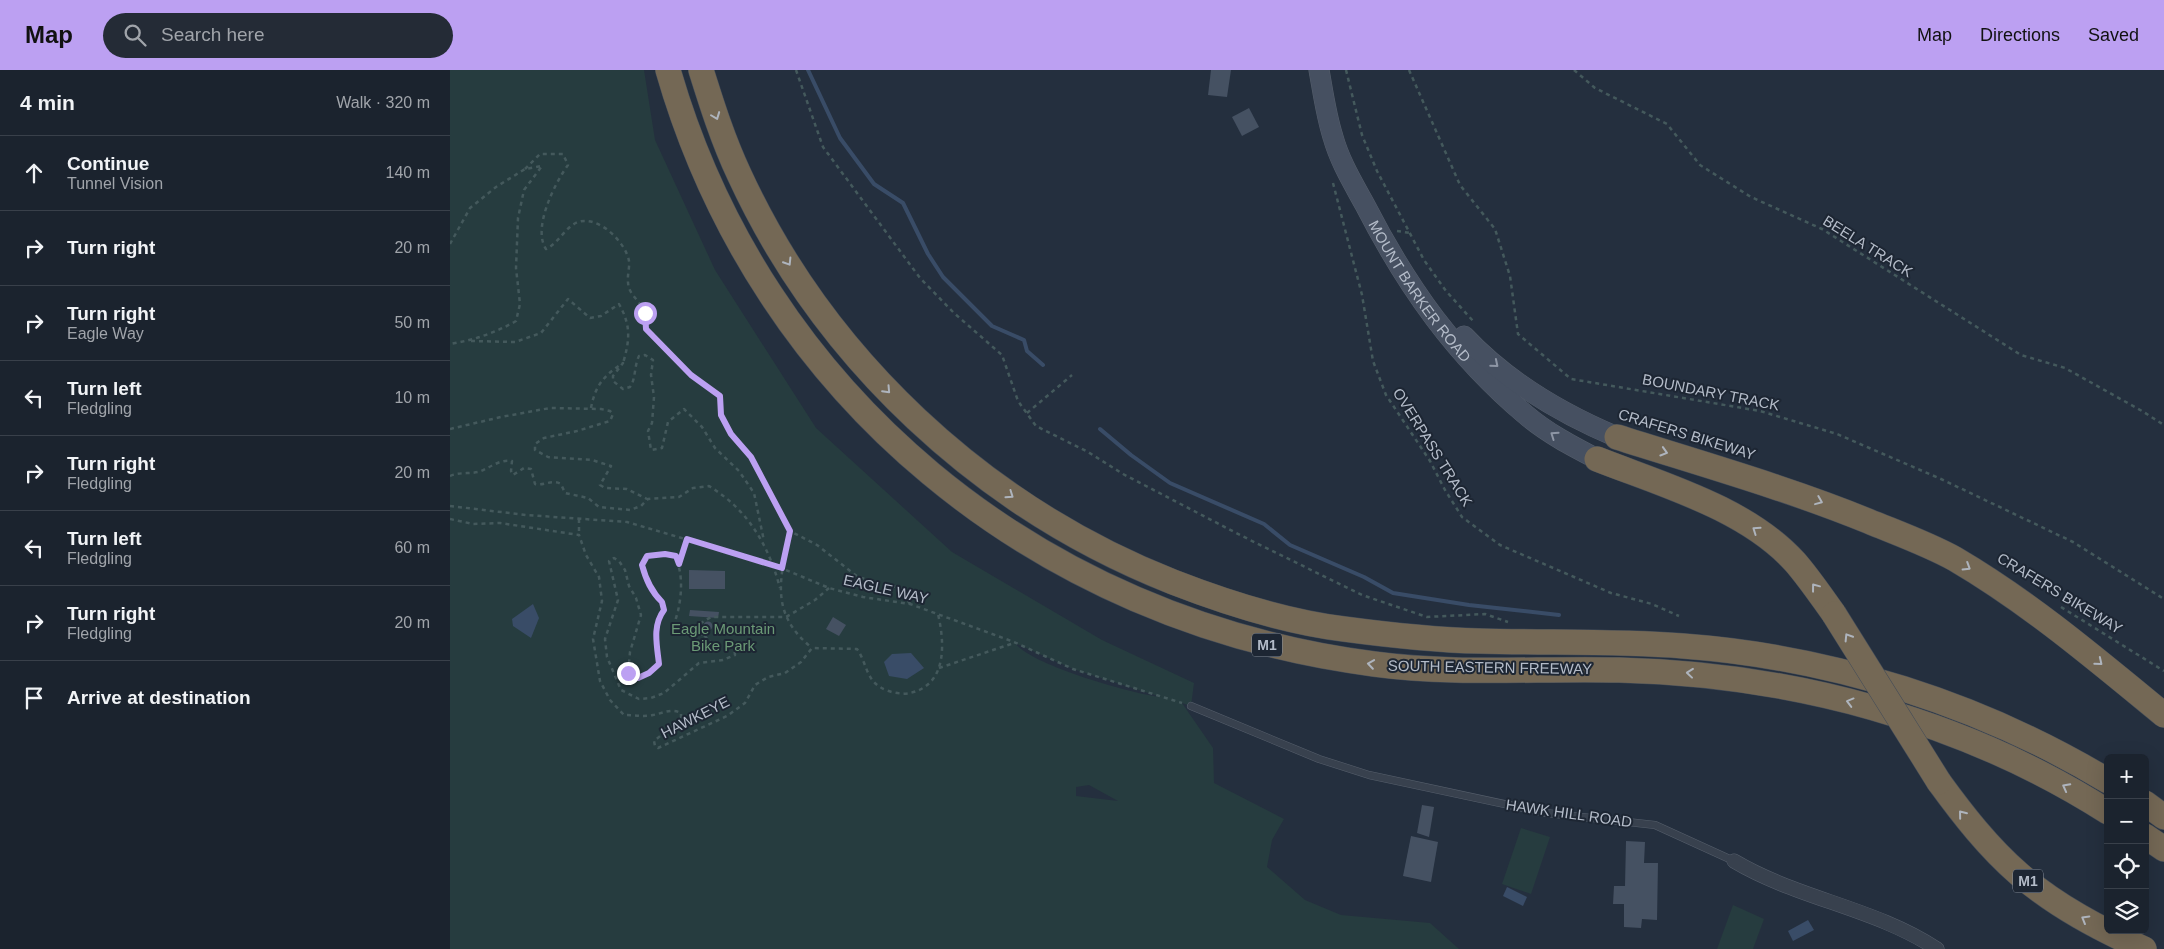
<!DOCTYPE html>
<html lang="en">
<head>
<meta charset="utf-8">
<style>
  :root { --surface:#1b232e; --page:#242b36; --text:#f1f3f6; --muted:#a0a4aa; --line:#39404a; --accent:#bca0f2 }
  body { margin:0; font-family:Helvetica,sans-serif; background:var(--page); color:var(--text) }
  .controls { position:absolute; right:15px; bottom:15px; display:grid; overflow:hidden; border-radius:8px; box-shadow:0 5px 20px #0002 }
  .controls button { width:45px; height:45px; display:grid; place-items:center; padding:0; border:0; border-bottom:1px solid var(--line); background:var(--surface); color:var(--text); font:25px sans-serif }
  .stop { position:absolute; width:15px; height:15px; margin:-11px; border:4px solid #bca0f2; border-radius:50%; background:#fff }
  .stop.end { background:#bca0f2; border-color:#fff; box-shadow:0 1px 5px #0008 }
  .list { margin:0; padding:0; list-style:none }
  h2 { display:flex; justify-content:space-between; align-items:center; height:65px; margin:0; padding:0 20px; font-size:21px }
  h2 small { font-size:16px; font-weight:400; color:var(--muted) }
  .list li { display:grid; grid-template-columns:32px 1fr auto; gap:15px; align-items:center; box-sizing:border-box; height:75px; padding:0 20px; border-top:1px solid var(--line) }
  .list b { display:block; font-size:19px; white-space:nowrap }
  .list p { margin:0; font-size:16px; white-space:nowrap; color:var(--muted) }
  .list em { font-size:16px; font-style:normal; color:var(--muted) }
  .icon { flex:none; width:28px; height:28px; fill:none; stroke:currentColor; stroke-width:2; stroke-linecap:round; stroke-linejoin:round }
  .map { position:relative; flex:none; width:1714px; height:879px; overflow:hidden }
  header { display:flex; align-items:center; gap:30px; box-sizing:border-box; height:70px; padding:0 25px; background:var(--accent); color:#111 }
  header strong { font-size:24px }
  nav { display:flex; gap:28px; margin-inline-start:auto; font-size:18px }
  .search { width:350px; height:45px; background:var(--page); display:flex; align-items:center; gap:12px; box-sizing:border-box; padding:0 18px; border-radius:28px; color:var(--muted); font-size:19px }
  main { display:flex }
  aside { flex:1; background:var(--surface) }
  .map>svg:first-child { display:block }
</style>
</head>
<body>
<header>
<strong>Map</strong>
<div class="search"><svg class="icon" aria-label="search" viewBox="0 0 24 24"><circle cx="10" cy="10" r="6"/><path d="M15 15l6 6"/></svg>Search here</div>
<nav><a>Map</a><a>Directions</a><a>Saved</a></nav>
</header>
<main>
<aside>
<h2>4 min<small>Walk · 320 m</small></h2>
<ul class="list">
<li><svg class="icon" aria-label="ahead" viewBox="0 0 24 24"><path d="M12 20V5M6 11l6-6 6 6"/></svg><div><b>Continue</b><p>Tunnel Vision</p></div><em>140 m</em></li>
<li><svg class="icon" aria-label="right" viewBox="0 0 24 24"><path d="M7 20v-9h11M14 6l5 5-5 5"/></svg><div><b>Turn right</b></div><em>20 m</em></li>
<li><svg class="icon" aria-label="right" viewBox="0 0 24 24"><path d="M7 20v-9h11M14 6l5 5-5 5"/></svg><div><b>Turn right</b><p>Eagle Way</p></div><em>50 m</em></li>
<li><svg class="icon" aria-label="left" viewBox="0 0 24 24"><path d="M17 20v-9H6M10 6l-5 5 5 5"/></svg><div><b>Turn left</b><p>Fledgling</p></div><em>10 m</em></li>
<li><svg class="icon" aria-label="right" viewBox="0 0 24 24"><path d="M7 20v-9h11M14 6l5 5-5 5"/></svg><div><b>Turn right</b><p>Fledgling</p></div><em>20 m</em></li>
<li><svg class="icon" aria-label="left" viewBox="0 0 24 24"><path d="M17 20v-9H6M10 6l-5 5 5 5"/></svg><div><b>Turn left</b><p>Fledgling</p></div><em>60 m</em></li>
<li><svg class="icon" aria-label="right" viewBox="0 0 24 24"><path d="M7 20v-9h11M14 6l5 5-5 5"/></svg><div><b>Turn right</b><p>Fledgling</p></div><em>20 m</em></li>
<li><svg class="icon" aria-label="arrive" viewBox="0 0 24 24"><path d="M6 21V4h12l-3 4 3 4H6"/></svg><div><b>Arrive at destination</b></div></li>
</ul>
</aside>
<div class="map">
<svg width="1714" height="879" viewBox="0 0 1714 879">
  <rect width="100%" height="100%" fill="#242f3e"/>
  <g fill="#263c3f" fill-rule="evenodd">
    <path d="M0 0H194L205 70 265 200 366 358 502 482 652 570 744 613 741 636 732 633 763 678 764 713 834 749 822 770 817 797 855 830 891 845 980 853 1009 879H0ZM565 573 623 599 711 627C682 624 581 595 565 573ZM639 715 668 731 626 726V717Z"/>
    <polygon points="1071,758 1100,767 1081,824 1052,814"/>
    <polygon points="1283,835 1314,849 1303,879 1267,879"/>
  </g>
  <g fill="#394c67">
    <polygon points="83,534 89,548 81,568 63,556 62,549"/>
    <polygon points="461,583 474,598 457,609 439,606 434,592 442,584"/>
    <polygon points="1057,817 1077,827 1073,836 1053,826"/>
    <polygon points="1358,850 1364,860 1343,871 1338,861"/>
  </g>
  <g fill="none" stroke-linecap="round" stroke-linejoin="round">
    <g stroke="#394c67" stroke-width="4">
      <polyline points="358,0 390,68 424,114 453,133 478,184 493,207 542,256 574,270 577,281 593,295"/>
      <polyline points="650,359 681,385 720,413 814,454 840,475 914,507 943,523 1019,535 1109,545"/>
    </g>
  </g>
  <g fill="#455162">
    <polygon points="761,0 781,0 777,27 758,25"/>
    <polygon points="799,38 809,57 792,66 782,47"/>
    <polygon points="239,500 275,501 275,519 239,519"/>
    <polygon points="240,540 269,542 268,548 239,546"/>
    <polygon points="383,547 396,555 389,566 376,559"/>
    <circle cx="258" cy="556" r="4.5"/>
    <polygon points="972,735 984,737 979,767 967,763"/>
    <polygon points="961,766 988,772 981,812 953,806"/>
    <polygon points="1176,771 1195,772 1194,793 1208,793 1207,850 1192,849 1191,858 1174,857 1174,834 1163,834 1164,816 1175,816"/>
  </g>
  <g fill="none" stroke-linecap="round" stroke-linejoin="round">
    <defs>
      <polyline id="service" points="741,636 869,689 919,705 1096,743 1205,755 1284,791"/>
      <path id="minor" d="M1284 791C1348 829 1425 838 1487 879"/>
      <g id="secondary">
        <path id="s1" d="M869 0C873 22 876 45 883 67 890 92 903 113 915 135 957 217 1006 286 1076 345 1097 363 1122 376 1147 389"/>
        <path d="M1014 266C1057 312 1110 343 1167 367"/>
      </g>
      <g id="motorway">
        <path d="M218 0C312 327 589 551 924 594 1005 605 1087 598 1169 600 1340 604 1512 649 1658 742"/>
        <path d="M251 0C262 35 273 70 289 104 374 289 533 437 723 512 777 533 836 552 894 559 939 565 984 570 1029 571 1097 573 1165 571 1233 576 1382 587 1530 634 1658 711"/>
        <path d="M1167 367C1252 394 1337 418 1418 451 1447 463 1478 474 1505 489 1580 533 1647 590 1714 645"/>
        <path d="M1147 389C1213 415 1296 438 1345 492 1359 508 1371 526 1384 544"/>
        <path d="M1489 712C1513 745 1538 777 1569 804 1606 836 1650 859 1694 879"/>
        <polyline points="1695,733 1714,747"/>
        <polyline points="1695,766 1714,779"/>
      </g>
    </defs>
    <use href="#service" stroke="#565f6c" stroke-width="8"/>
    <use href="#minor" stroke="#565f6c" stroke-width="15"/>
    <use href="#secondary" stroke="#565f6c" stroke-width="21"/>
    <use href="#motorway" stroke="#434c59" stroke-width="26"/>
    <g stroke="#44595c" stroke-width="2.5" stroke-dasharray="4 4" stroke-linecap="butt">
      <polyline points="346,0 373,77 470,208 504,243 552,285 568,331 586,356 638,382 673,404 792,466 912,525 977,547 1035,544 1058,552"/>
      <polyline points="896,0 912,65 927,101 974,190 996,221 1024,252"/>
      <polyline points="959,0 1010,115 1045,159 1060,206 1068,264 1121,309 1310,341 1387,364 1491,409 1623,472 1714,529"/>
      <polyline points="1124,0 1145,18 1217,54 1250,95 1301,127 1372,159 1571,285 1615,298 1692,341 1714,355"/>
      <path d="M75 99 90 84H113L118 95C105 113 82 158 96 179 109 173 115 157 128 152 149 145 176 173 179 191 180 199 176 207 179 218 182 227 193 234 195 244 196 248 196 254 196 259L241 305 270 326 271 345 281 364 301 387 340 461 367 475 408 507 450 518 460 534"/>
      <polyline points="883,113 912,225 923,291 936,325 980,391 995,420 1012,447 1050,475 1161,523 1202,534 1229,546"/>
      <polyline points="947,161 960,163"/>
      <path d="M0 174 20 138 46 117 75 99 92 96 74 120 68 148 66 198 70 234 66 251C45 263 24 270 0 274"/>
      <path d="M21 271 65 272 91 263 118 229 140 248 151 246 169 234C181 255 180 270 173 293"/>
      <path d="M141 338C145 316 154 305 173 293L163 306V311L173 319 180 317C186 309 184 296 189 286L195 285 203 290 201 305 204 327 202 353 198 361 201 380 212 378 218 352 234 339 252 357 265 378 289 401 304 423 314 471"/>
      <polyline points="577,343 622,305"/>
      <polyline points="0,359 51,347 100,338 151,339 160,341 163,344 160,351 127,361 94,368 85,374 85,380 98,387 142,390 161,396 150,415 155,418 177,419 197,429"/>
      <path d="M0 406C9 402 18 404 28 402 39 399 48 389 62 391L61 401 63 405 74 398 81 399 85 414C94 416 102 409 111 414L115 423 138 428 149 437 180 440 191 436 198 429 229 427 243 418 259 416C298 440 318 474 330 518"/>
      <polyline points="0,436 76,445 177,452 324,495 379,518 413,527 460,534 564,572 623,599 732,633"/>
      <path d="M0 449 23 454 50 453 129 465 136 485 149 507 152 531 143 569 150 611 160 630 174 645C184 645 194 647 203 645 214 643 221 638 231 643V649L204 671 205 676 208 678 277 646 295 633 305 615 318 607 335 603 351 592 362 578 407 579C416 591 416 609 430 617 437 622 452 625 460 623 497 615 495 574 488 544"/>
      <polyline points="129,449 129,465"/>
      <path d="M340 461C330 509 319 543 362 578"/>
      <polyline points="229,494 237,469"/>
      <polyline points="1611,537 1714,601"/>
      <path d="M253 564C243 566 235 565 225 560 224 552 226 549 228 541 232 523 233 503 225 486L215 484 197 486 192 495C196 510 201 521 212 532L214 540C202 556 207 575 209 594L199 603 188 608 178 603 180 582 191 545 186 528 179 516 175 500 169 491 164 488 159 491 168 530 155 569 157 587 171 620 189 629 201 628 214 623 249 593 273 590 285 585 284 576 263 575 253 564 251 553 261 547H336L365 530 379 518"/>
      <polyline points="489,598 564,573"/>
    </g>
    <use href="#service" stroke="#38414e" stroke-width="7"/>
    <use href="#minor" stroke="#38414e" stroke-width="14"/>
    <use href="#secondary" stroke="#465061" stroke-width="20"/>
    <use href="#motorway" stroke="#746855" stroke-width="25"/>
    <defs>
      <polyline id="motorway-bridge" points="1384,544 1489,712"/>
    </defs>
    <use href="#motorway-bridge" stroke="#434c59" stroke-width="26" stroke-linecap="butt"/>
    <use href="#motorway-bridge" stroke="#746855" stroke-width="25"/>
  </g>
  <defs><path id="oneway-chevron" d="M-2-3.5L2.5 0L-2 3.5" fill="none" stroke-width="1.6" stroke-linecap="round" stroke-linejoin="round" transform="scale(1.25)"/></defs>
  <g stroke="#aeb4bd">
    <use href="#oneway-chevron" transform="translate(266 46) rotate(69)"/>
    <use href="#oneway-chevron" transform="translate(338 192) rotate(58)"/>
    <use href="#oneway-chevron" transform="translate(437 320) rotate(47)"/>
    <use href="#oneway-chevron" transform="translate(1214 382) rotate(17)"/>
    <use href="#oneway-chevron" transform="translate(560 425) rotate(35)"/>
    <use href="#oneway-chevron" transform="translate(1369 431) rotate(22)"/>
    <use href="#oneway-chevron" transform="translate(1306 460) rotate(-145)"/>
    <use href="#oneway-chevron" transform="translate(1517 497) rotate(32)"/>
    <use href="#oneway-chevron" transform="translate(1365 517) rotate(-127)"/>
    <use href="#oneway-chevron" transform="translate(1398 567) rotate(-122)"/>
    <use href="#oneway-chevron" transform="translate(1649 592) rotate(39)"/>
    <use href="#oneway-chevron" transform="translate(921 594) rotate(-172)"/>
    <use href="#oneway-chevron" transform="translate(1240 603) rotate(-174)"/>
    <use href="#oneway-chevron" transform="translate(1400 632) rotate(-165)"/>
    <use href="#oneway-chevron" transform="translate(1616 717) rotate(-152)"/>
    <use href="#oneway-chevron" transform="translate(1512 744) rotate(-129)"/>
    <use href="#oneway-chevron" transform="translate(1635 849) rotate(-150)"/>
  </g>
  <g stroke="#8e96a5">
    <use href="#oneway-chevron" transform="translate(1045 294) rotate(40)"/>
    <use href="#oneway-chevron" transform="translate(1104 365) rotate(-145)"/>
  </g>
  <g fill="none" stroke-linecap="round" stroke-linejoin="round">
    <path stroke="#bca0f2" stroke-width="6" d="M178 603 188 608 199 603 209 594C207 575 202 556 214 540L212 532C201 521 196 510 192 495L197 486 215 484 226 486 229 494 237 469 332 498 340 461 301 387 281 364 271 345 270 326 241 305 196 259 195 243"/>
  </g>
  <g text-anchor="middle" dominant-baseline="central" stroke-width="4" stroke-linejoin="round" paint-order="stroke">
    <g fill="#1d2633" stroke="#878f9c" stroke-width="1">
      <rect x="802" y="563.5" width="30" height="23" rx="4"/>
      <rect x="1563" y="799.5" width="30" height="23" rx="4"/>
    </g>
    <g font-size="14" font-weight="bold" fill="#b4bcc9">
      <text x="817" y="575">M1</text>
      <text x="1578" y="811">M1</text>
    </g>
    <g font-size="15" fill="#b4bcc9" stroke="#1d2633">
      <text transform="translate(1418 176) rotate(32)">BEELA TRACK</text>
      <text stroke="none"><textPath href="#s1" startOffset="246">MOUNT BARKER ROAD</textPath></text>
      <text transform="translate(1261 322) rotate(11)">BOUNDARY TRACK</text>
      <text transform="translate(1237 364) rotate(17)">CRAFERS BIKEWAY</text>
      <text transform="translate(983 377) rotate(58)">OVERPASS TRACK</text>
      <text transform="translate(436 519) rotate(13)">EAGLE WAY</text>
      <text transform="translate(1610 523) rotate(31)">CRAFERS BIKEWAY</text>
      <text transform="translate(1040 597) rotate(1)">SOUTH EASTERN FREEWAY</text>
      <text transform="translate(245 647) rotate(-27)">HAWKEYE</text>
      <text transform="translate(1119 743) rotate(8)">HAWK HILL ROAD</text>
    </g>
    <g font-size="15" fill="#6b9a76" stroke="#1d2633">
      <text x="273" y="558">Eagle Mountain<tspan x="273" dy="17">Bike Park</tspan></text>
    </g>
  </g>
</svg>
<div class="controls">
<button>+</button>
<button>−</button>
<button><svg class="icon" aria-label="locate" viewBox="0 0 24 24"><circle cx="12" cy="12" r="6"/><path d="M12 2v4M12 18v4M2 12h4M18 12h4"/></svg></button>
<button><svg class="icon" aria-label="layers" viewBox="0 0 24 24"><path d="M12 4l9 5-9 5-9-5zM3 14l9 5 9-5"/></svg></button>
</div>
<div class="stop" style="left:195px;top:243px"></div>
<div class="stop end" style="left:178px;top:603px"></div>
</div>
</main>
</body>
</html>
